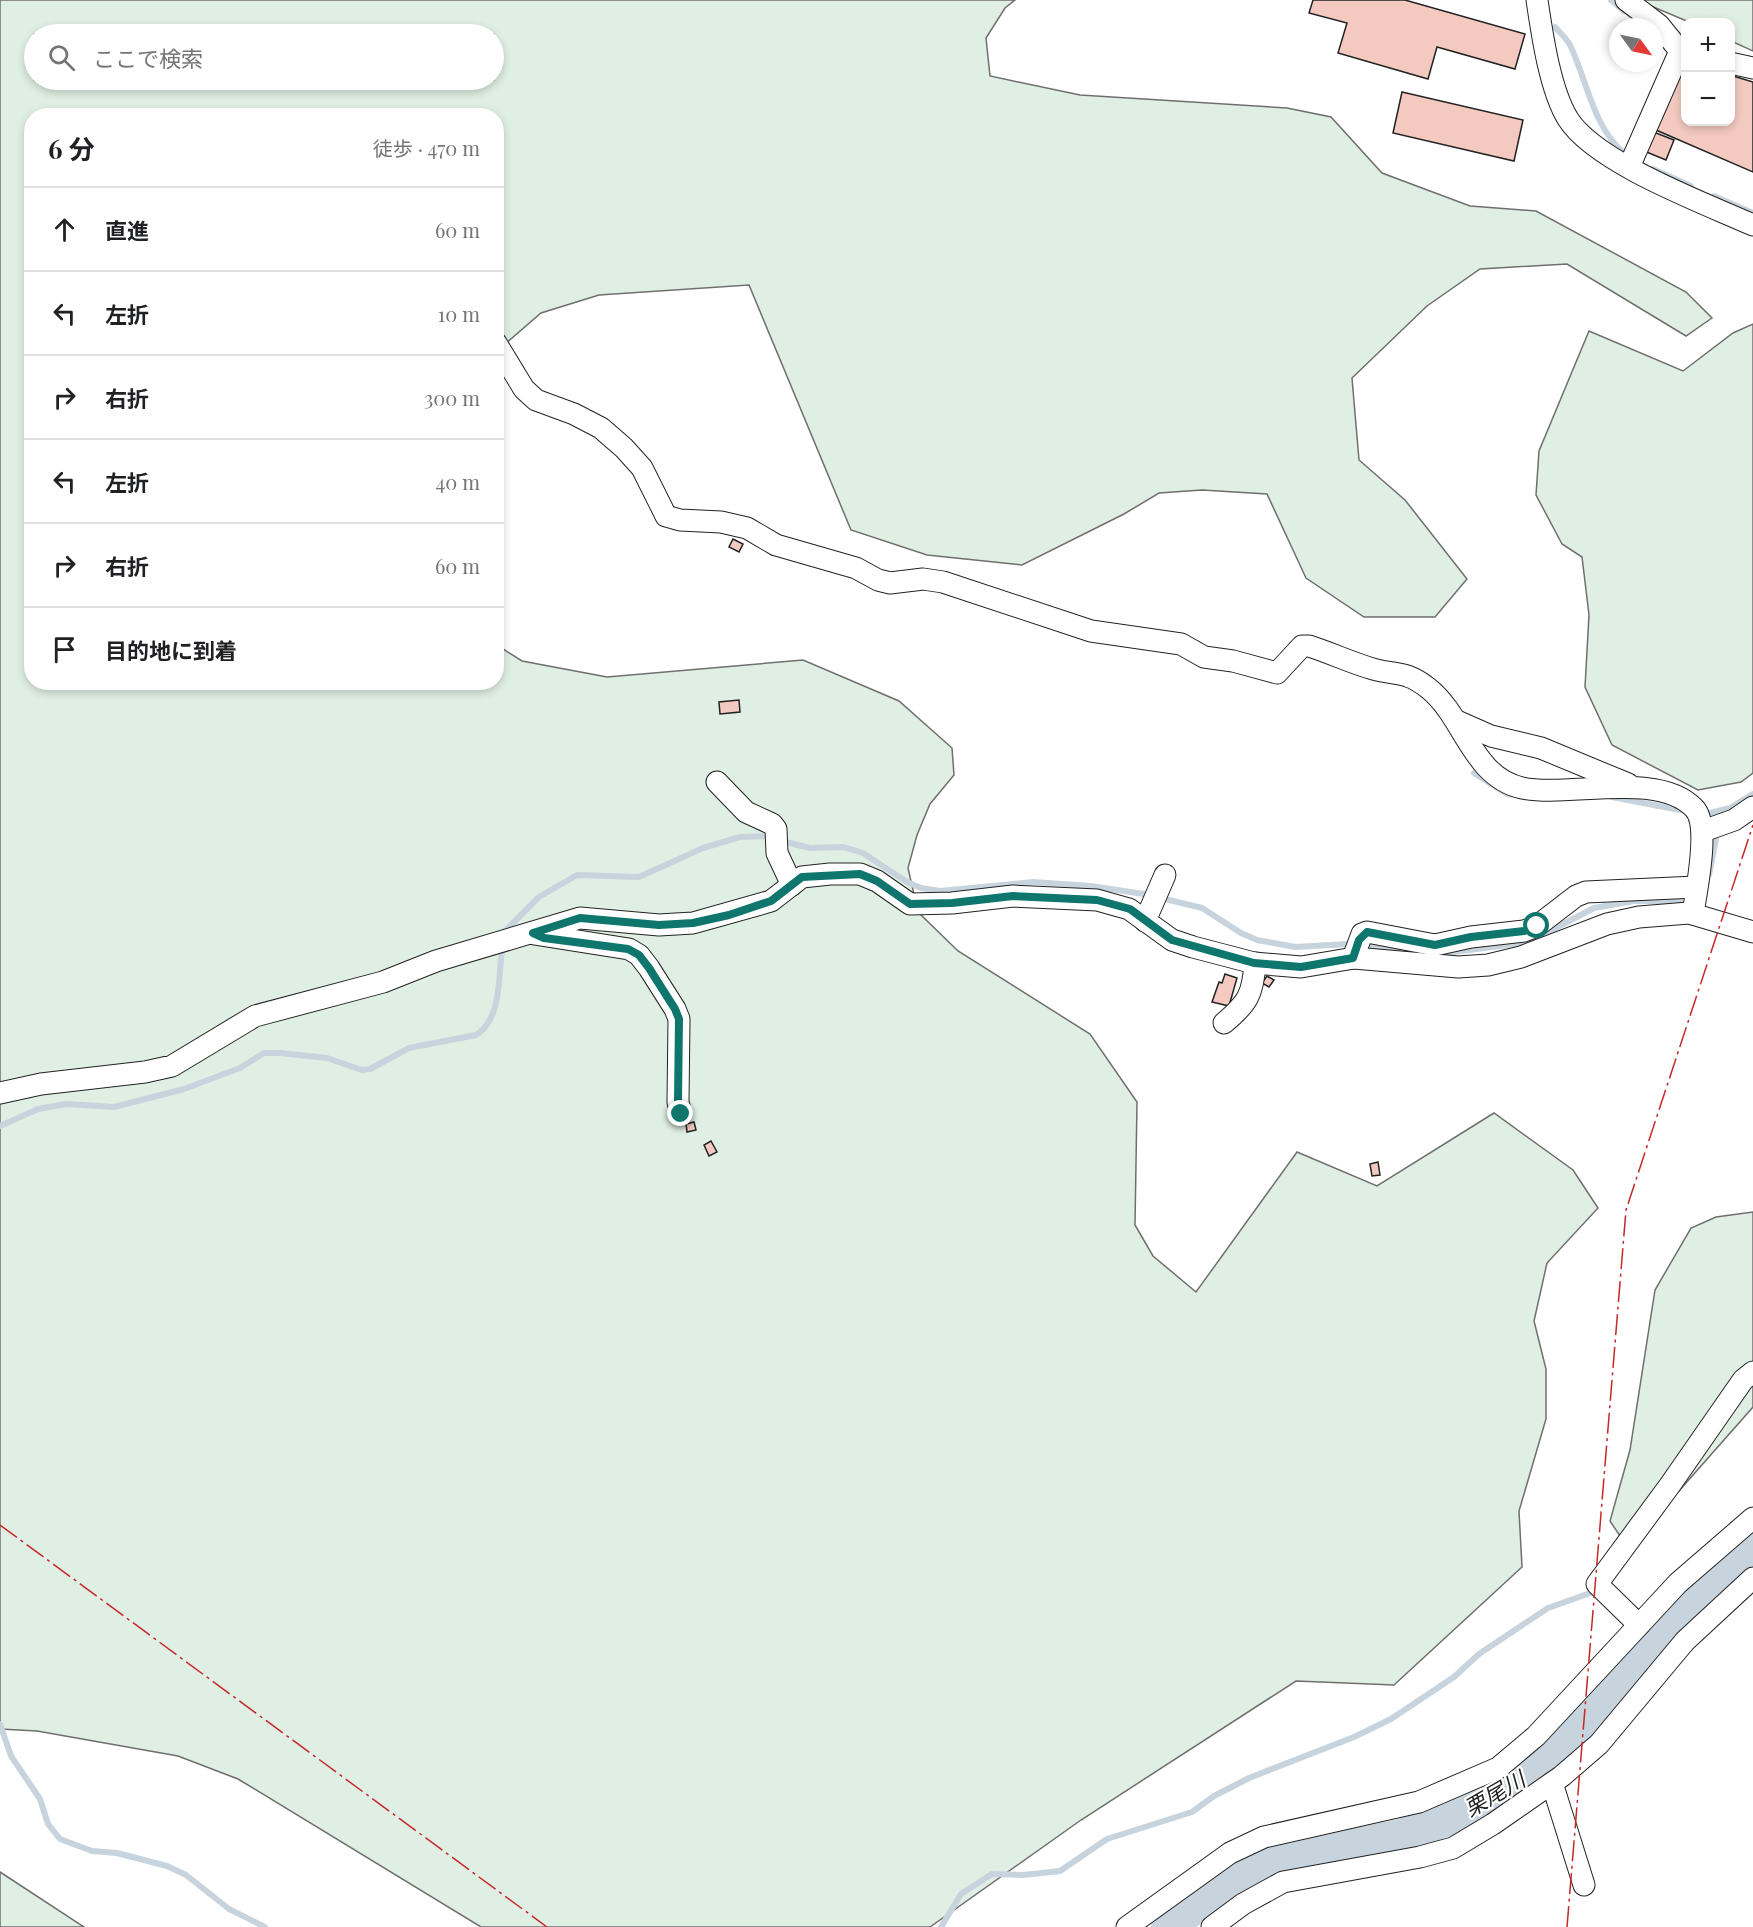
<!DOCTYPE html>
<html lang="ja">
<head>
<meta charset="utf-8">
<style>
  :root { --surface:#fff; --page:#f6f6f6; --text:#202124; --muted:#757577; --line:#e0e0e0 }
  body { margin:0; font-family:"Playfair Display","Noto Sans JP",serif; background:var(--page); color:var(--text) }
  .controls { position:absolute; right:18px; top:18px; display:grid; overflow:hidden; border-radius:12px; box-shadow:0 3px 9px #0003 }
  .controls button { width:54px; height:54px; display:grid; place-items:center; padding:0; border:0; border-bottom:2px solid var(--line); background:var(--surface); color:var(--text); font:30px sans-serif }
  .compass { position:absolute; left:1609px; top:18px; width:54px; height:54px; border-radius:50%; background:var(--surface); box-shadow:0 3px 9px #0003; rotate:123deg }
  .stop { position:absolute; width:18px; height:18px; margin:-14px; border:4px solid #0f766e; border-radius:50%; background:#fff }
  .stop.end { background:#0f766e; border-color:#fff; box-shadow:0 2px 6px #0008 }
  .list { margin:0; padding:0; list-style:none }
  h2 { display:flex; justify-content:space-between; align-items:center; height:78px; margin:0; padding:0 24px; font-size:26px }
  h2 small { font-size:20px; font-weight:400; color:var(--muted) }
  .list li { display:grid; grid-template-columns:39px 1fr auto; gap:18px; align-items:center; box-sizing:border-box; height:84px; padding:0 24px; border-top:2px solid var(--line) }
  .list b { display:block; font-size:22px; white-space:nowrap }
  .list em { font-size:20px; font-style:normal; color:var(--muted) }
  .icon { flex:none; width:33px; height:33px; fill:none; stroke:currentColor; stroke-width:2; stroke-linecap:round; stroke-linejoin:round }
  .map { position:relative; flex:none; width:1753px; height:1927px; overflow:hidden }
  .search { position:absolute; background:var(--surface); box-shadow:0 3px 9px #0003; left:24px; top:24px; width:480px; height:66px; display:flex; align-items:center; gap:15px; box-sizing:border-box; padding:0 21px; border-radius:33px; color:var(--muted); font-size:22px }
  .panel { position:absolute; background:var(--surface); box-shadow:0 3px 9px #0003; left:24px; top:108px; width:480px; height:582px; border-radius:24px }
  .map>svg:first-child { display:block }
</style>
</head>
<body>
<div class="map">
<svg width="1753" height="1927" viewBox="0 0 1753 1927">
  <rect width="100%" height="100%" fill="#fff"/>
  <g fill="#e0efe3" stroke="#6f6f6f" stroke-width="1.5" fill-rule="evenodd">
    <path d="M0 0H1015L1005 8 986 38 990 76 1080 95 1287 108 1331 117 1382 173 1470 206 1536 211 1686 292 1712 318 1686 336 1567 264 1480 269 1427 306 1352 378 1359 460 1405 500 1467 579 1435 617H1364L1306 578 1267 494 1202 490 1159 493 1124 514 1022 565 927 555 851 530 749 285 599 295 541 313 497 351 496 116H32V682H496L497 645 522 661 607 677 803 660 899 701 952 748 954 775 930 804 917 835 908 868 918 912 958 951 1090 1034 1137 1102 1135 1225 1153 1256 1196 1292 1297 1152 1377 1186 1494 1113 1573 1170 1598 1208 1547 1263 1534 1321 1546 1369V1419L1519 1511 1522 1567 1394 1685 1296 1681 1081 1820 930 1927H481L238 1779 178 1756 37 1731 0 1729ZM34 34H494V80H34Z"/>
    <polygon points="1637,0 1753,0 1753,51 1731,41 1730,22 1689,22"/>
    <polygon points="1753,324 1753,773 1741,782 1698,790 1612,745 1585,687 1589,615 1582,557 1562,544 1536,495 1539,451 1589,331 1683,371 1733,333"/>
    <polygon points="1753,1212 1753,1407 1648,1526 1624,1542 1610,1521 1630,1450 1655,1290 1691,1228 1716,1217"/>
    <polygon points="0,1872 84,1927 0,1927"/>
  </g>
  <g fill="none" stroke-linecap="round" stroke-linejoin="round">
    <g stroke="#c7d3dd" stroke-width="6">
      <polyline points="1611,0 1624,11"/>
      <path d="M1555 27C1560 33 1567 39 1570 45 1587 80 1593 127 1624 153"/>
      <polyline points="1653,169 1691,186"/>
      <polyline points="1714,196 1753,213"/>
      <polyline points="1474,773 1507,794 1515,795"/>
      <polyline points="1612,797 1685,811"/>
      <polyline points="1706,814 1730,808 1753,794"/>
      <polyline points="781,838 786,842 810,848 843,847 863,853 907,882 921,888 940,891 1033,882 1091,886 1150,895"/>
      <polyline points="1709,875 1716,839"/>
      <polyline points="1161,898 1202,908 1241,933 1257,940 1295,947 1348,944"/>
      <polyline points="501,935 539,897 577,875 639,877 703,848 740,837 769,836"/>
      <polyline points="1370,946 1414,951"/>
      <polyline points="1439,954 1529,942 1594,908 1634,901 1680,901"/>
      <path d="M0 1126 38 1109 66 1104 114 1107 184 1089 240 1068 264 1053H280L327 1058 362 1070 370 1069 409 1048 476 1035C502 1019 498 977 502 951"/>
      <polyline points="0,1724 11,1756 40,1799 48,1824 60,1839 92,1851 117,1853 167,1866 186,1875 229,1909 265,1927"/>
      <polyline points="941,1927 961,1894 992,1874 1023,1875 1060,1871 1107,1839 1192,1812 1214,1796 1249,1778 1354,1737 1391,1719 1454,1677 1479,1654 1548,1608 1596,1591"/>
    </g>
    <polyline stroke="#c7d3dd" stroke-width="34" points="1168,1927 1203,1901 1268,1863 1401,1836 1456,1816 1502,1792 1545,1762 1694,1600 1753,1550"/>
  </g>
  <g fill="#f3c9c0" stroke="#222" stroke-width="1.5">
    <polygon points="1313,0 1405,0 1525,34 1515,69 1437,47 1428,79 1338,53 1347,23 1309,13"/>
    <polygon points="1681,68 1686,69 1686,122 1730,122 1730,75 1753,82 1753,172 1656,130"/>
    <polygon points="1402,92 1523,120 1514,161 1393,133"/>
    <polygon points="1651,131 1674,140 1666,160 1644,151"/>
    <polygon points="733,539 743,544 739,552 729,547"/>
    <polygon points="739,700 740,712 720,714 719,702"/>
    <polygon points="1225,974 1237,978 1229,1006 1212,1002 1219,982 1222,983"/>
    <polygon points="1267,976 1274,980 1269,987 1262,983"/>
    <polygon points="694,1122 696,1130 687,1132 686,1124"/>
    <polygon points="711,1141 717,1152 709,1156 704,1145"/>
    <polygon points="1378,1162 1380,1175 1372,1176 1370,1164"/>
  </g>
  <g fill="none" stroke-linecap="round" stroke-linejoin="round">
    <defs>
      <g id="minor">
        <path d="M1537 0C1542 34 1550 90 1568 119 1596 163 1704 203 1753 225"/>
        <polyline points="1626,0 1659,25 1680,51 1629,167"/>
        <polyline points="1730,63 1753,68"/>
        <path d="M496 343 524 389 536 400 574 414 601 428 624 448 642 468 666 516 680 520 721 522 747 528 776 545 856 568 878 580 890 583 923 579 943 582 1091 631 1181 644 1204 657 1233 661 1277 673 1302 646H1309C1331 653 1352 663 1373 669 1398 676 1405 670 1428 688 1464 716 1472 777 1522 788 1568 798 1657 770 1694 808 1711 825 1696 891 1693 914"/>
        <polyline points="1457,721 1491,736 1541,748 1628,784"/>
        <polyline points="717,782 746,812 772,824 776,829 777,853 792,885"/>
        <polyline points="1703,831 1734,820 1753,807"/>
        <polyline points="1145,921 1165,875"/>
        <polyline points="534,934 629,949 639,955 649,968 675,1009 679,1019 678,1102 681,1114"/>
        <polyline points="1353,958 1362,934 1367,932 1435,945 1471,937 1524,931 1537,926 1576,896 1586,892 1696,887"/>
        <path d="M1224 1023C1248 1003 1253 994 1255 963"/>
        <polyline points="0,1093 41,1084 145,1072 172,1066 255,1016 383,982 436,961 580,918 659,925 693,923 771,901 802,877 830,874 860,874 877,881 910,904 952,903 1013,896 1097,900 1129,909 1172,940 1193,947 1254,963 1301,967 1354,958 1458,967 1488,965 1521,957 1607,924 1639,917 1689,913 1753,932"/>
        <polyline points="1639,1625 1597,1584 1670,1485 1743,1380 1753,1372"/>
        <polyline points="1552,1783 1584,1885"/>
        <polyline points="1127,1927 1230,1853 1264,1837 1419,1802 1498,1768 1536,1736 1678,1583 1753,1518"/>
        <polyline points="1212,1927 1243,1904 1283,1882 1420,1857 1453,1848 1493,1824 1562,1776 1599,1744 1685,1641 1753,1578"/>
      </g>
    </defs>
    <use href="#minor" stroke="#222" stroke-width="23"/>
    <use href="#minor" stroke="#fff" stroke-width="21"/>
    <g stroke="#c62828" stroke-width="1.5" stroke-dasharray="21 4.5 3 4.5" stroke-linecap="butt">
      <polyline points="0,1525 547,1927"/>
      <polyline points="1567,1927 1626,1210 1753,825"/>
    </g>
  </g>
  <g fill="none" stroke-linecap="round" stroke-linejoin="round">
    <polyline stroke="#0f766e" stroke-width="8" points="681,1114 678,1101 679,1019 675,1009 649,968 639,955 628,949 544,938 533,933 580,918 659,925 693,923 729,915 771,901 802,877 860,874 877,881 910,904 952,903 1013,896 1097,900 1130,909 1172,940 1254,963 1301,967 1353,958 1359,940 1367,932 1435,945 1471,937 1524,931 1537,926"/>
  </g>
  <g text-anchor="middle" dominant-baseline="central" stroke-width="4.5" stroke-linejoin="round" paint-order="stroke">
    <g font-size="22" font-style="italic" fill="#222" stroke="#fff">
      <text transform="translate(1494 1793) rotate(-30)">栗尾川</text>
    </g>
  </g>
</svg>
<div class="controls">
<button>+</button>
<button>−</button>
</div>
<svg class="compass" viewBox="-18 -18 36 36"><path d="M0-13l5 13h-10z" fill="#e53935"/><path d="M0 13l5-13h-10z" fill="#757577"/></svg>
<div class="stop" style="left:1537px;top:926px"></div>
<div class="stop end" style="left:681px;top:1114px"></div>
<div class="search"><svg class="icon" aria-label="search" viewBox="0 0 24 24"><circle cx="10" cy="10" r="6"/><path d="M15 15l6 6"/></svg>ここで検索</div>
<section class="panel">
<h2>6 分<small>徒歩 · 470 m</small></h2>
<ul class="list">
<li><svg class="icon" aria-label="ahead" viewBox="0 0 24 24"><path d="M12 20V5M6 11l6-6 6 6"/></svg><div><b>直進</b></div><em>60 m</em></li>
<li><svg class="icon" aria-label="left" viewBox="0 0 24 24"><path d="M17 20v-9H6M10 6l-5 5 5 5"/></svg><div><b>左折</b></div><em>10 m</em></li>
<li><svg class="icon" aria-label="right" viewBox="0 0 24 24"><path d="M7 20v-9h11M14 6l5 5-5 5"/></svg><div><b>右折</b></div><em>300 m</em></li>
<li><svg class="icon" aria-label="left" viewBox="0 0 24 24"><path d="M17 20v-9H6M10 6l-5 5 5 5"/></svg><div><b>左折</b></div><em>40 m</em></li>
<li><svg class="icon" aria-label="right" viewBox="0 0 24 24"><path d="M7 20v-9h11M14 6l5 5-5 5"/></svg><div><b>右折</b></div><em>60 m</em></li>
<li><svg class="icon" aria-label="arrive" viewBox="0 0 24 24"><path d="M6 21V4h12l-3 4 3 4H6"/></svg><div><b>目的地に到着</b></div></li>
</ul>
</section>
</div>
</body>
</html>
